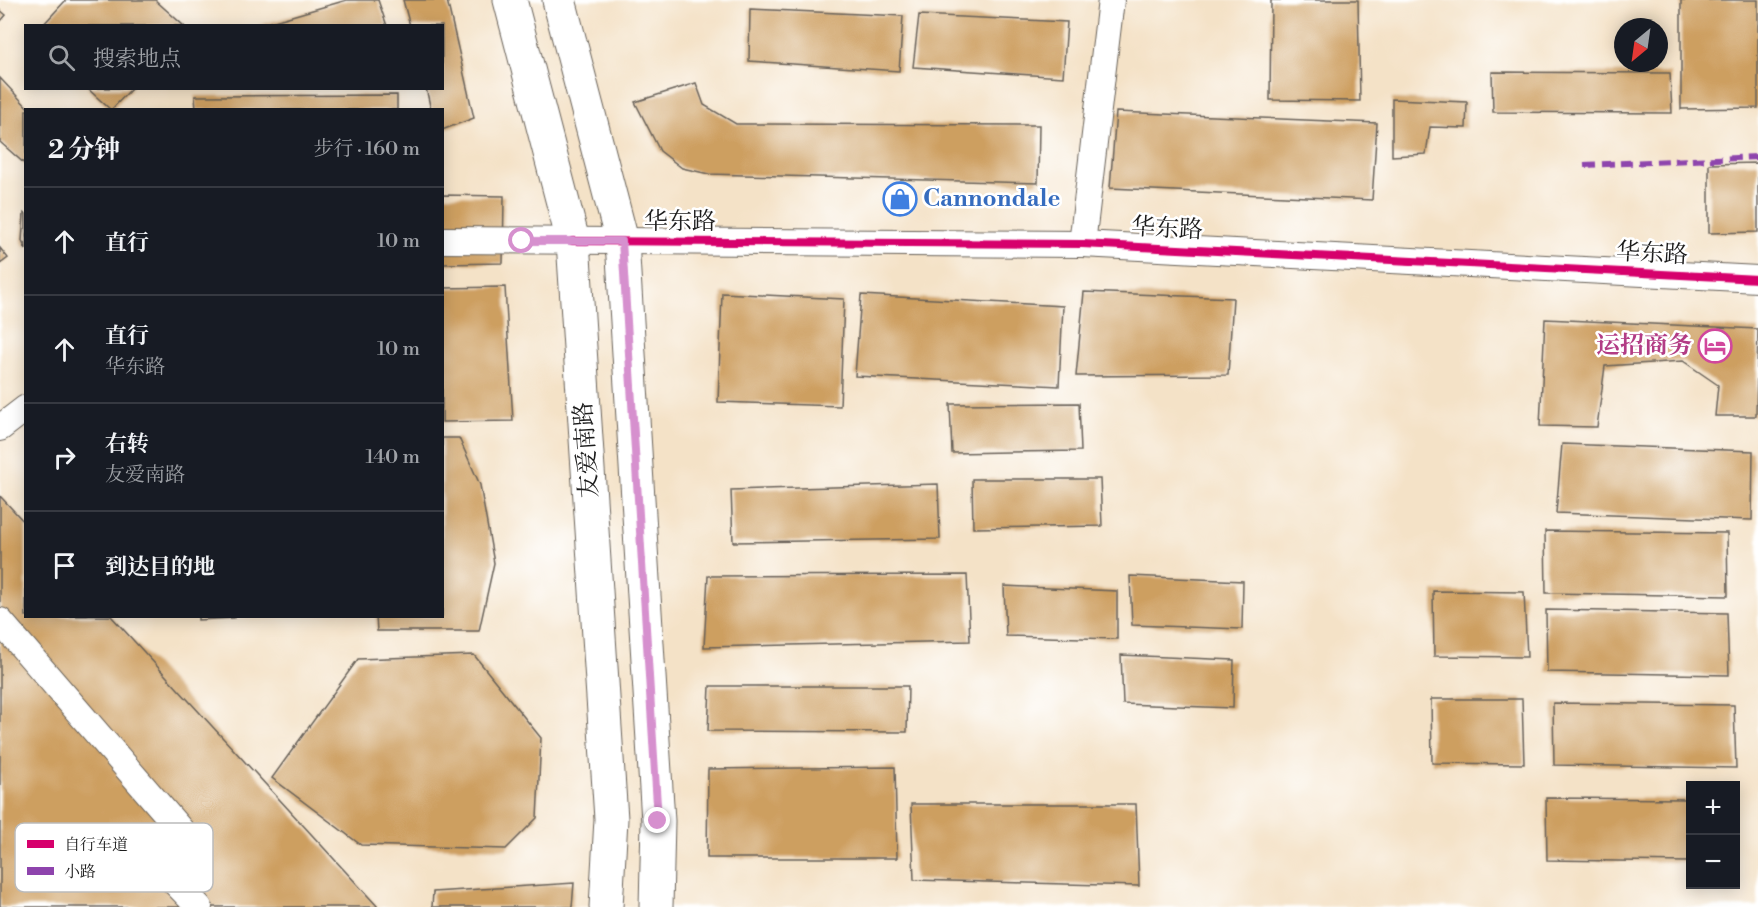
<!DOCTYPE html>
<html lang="zh">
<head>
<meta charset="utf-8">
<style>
  :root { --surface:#171b24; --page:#20242c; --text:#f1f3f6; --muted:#9ea1a6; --line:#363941 }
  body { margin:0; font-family:"Libre Bodoni","Noto Serif SC",serif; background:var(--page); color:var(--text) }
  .controls { position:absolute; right:18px; bottom:18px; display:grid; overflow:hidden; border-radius:0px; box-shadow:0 3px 15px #0003 }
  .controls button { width:54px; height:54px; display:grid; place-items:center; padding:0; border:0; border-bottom:2px solid var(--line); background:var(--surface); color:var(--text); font:30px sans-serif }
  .compass { position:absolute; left:1614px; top:18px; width:54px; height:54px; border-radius:50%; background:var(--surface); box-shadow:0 3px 15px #0003; rotate:209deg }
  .stop { position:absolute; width:18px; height:18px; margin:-14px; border:4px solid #d690ce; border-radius:50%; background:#fff }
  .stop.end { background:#d690ce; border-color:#fff; box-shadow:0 2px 6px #0008 }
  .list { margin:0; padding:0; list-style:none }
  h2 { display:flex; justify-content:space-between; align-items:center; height:78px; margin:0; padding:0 24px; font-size:26px }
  h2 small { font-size:20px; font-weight:400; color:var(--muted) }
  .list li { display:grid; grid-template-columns:39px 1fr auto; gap:18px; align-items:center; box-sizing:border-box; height:108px; padding:0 24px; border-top:2px solid var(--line) }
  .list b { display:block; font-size:22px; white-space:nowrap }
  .list p { margin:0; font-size:20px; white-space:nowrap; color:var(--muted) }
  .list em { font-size:20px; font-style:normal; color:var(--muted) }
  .icon { flex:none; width:33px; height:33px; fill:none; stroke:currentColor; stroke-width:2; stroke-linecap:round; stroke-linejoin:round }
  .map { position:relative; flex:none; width:1758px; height:907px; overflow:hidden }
  .search { position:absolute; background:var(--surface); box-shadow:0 3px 15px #0003; left:24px; top:24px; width:420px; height:66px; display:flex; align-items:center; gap:15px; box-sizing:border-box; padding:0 21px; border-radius:0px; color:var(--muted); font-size:22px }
  .panel { position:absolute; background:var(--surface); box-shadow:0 3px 15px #0003; left:24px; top:108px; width:420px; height:510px; border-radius:0px }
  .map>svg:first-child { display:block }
</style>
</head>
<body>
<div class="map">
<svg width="1758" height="907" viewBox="0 0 1758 907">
  <rect width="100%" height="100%" fill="#fff"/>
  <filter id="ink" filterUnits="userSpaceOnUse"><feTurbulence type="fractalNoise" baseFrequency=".0167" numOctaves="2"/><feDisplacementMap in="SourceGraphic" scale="12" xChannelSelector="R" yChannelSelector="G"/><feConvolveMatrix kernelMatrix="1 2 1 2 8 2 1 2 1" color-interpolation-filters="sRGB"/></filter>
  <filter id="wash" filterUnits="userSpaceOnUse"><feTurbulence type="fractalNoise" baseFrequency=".008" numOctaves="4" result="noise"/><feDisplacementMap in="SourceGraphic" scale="24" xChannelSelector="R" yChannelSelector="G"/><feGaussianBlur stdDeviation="1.35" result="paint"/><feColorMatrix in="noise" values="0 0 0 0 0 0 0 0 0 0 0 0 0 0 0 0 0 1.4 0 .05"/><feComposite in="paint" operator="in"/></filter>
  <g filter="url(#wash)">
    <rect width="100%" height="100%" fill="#f4e2c7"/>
    <g id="blocks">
      <g fill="#cd9f61">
        <polygon points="66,0 155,0 184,26 42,26"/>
        <polygon points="347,0 378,0 387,26 257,26"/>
        <polygon points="403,0 447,0 474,118 442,130 442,110 431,110 426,88 442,88 442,26 410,26"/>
        <polygon points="1271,0 1358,0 1360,101 1270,100"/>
        <polygon points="1681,0 1758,0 1758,108 1681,109"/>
        <polygon points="750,9 903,16 899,71 749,61"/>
        <polygon points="0,10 6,15 0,22"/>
        <polygon points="919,15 1067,22 1063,77 913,67"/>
        <polygon points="1492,72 1670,73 1672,113 1493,112"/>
        <polygon points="0,78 30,110 26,110 26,165 0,142"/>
        <polygon points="696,83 704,105 736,124 1039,125 1038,183 709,174 682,168 660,151 635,102"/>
        <polygon points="87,88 132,88 111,110"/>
        <polygon points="397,95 397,110 196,110 195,96"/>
        <polygon points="1392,99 1467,102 1466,128 1430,127 1426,154 1392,156"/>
        <polygon points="1116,112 1377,123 1372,200 1110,188"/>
        <polygon points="1758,163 1758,232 1709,233 1709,164"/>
        <polygon points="442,195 504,196 503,263 442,264"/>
        <polygon points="24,213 26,214 26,250 22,241"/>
        <polygon points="0,248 8,258 0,264"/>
        <polygon points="505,287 513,421 442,422 442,288"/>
        <polygon points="1084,292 1233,298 1228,375 1076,376"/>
        <polygon points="722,293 844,299 840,406 718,402"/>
        <polygon points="861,295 1063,306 1059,386 855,376"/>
        <polygon points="1545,319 1758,329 1756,416 1715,416 1718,385 1683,361 1605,366 1597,427 1540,426"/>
        <polygon points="1079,403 1081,451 952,453 950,404"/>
        <polygon points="442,438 459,438 480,485 494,563 479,631 377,631 376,616 442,616"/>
        <polygon points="1562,444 1753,451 1752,520 1556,513"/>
        <polygon points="972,479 1100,479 1102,526 973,528"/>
        <polygon points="938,484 940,539 733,542 731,490"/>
        <polygon points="0,496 26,524 26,616 111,616 378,907 0,907"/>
        <polygon points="1545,531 1727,533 1728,596 1546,593"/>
        <polygon points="967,575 970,641 704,647 708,576"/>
        <polygon points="1130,576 1243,581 1242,629 1132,625"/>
        <polygon points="1004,586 1117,591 1117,639 1006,636"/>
        <polygon points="1433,591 1524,592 1527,657 1434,656"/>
        <polygon points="1546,610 1727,613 1729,675 1547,672"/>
        <polygon points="198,616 234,616 234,618 198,620"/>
        <polygon points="474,655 541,738 537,818 506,849 361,845 272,778 358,659"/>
        <polygon points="1121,655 1234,660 1233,708 1123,704"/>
        <polygon points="710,686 908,686 907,732 708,731"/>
        <polygon points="1431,699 1522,699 1524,764 1432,763"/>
        <polygon points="1553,703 1734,705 1736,768 1554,765"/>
        <polygon points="895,767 897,858 707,858 708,769"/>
        <polygon points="1546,798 1690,799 1690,862 1547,860"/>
        <polygon points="911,804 1136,804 1139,886 914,880"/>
        <polygon points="574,883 572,907 432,907 433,892"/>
      </g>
    </g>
  </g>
  <g filter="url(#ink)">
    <use href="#blocks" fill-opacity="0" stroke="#686158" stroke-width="1.5"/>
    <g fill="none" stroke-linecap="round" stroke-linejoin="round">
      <defs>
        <g id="minor">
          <polyline points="442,240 1082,244 1758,279"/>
          <polyline points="1082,244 1111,0"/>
          <polyline points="0,428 26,408"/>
          <polyline points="0,621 190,841 161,868 199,907"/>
        </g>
        <g id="major">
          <polyline points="510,0 573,241 611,819 606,907"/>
          <polyline points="559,0 622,241 658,821 656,907"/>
        </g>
      </defs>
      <use href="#minor" stroke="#686158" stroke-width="28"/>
      <use href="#major" stroke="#686158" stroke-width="35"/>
      <use href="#minor" stroke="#fff" stroke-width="26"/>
      <use href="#major" stroke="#fff" stroke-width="33"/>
      <polyline stroke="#8e44ad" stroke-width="6" stroke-dasharray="12 6" stroke-linecap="butt" points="1584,165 1758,157"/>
      <defs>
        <polyline id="cycleway" points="573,241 1082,244 1758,279"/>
      </defs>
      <use href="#cycleway" stroke="#fff" stroke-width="11"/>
      <use href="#cycleway" stroke="#d6006c" stroke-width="8"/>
    </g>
  </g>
  <g fill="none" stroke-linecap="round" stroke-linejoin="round" filter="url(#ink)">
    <polyline stroke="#d690ce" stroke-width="8" points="522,241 622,241 658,821"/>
  </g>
  <defs>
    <symbol id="shop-ring" viewBox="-11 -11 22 22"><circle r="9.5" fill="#fff" stroke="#3f7fe0" stroke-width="1.5"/><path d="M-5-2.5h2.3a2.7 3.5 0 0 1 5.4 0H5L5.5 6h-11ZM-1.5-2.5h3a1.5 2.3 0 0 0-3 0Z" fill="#3f7fe0"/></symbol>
    <symbol id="hotel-ring" viewBox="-11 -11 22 22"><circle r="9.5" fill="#fff" stroke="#d1479c" stroke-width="1.5"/><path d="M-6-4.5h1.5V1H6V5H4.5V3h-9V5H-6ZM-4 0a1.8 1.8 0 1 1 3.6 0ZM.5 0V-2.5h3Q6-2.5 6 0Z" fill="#d1479c"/></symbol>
  </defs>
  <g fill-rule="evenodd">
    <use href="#shop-ring" x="881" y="180" width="38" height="38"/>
    <use href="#hotel-ring" x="1696" y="327" width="38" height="38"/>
  </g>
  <g text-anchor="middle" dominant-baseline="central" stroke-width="5" stroke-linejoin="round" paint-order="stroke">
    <g font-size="24" font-weight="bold" fill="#366cbe" stroke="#fff" text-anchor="start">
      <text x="923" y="199">Cannondale</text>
    </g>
    <g font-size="24" fill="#1c1c1c" stroke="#fff">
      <text x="680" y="222">华东路</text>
      <text transform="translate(1167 229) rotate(3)">华东路</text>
      <text transform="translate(1652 254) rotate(3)">华东路</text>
      <text transform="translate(587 450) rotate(-94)">友爱南路</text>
    </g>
    <g font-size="24" font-weight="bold" fill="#b23c85" stroke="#fff" text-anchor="end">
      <text x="1692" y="346">运招商务</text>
    </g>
  </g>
  <rect x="15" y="823" width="198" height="69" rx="9" fill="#fff" stroke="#bbb" stroke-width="1.5"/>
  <rect x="27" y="840" width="27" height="8" fill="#d6006c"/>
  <rect x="27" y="867" width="27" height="8" fill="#8e44ad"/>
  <g font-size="16" fill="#1c1c1c">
    <text x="64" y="850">自行车道</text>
    <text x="64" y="877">小路</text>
  </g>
</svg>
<div class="controls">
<button>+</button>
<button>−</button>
</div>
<svg class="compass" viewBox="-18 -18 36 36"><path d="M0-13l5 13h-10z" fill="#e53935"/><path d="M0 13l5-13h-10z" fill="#9ea1a6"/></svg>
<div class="stop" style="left:522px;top:241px"></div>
<div class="stop end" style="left:658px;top:821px"></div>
<div class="search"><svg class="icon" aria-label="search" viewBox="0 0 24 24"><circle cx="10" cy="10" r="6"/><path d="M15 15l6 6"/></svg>搜索地点</div>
<section class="panel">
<h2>2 分钟<small>步行 · 160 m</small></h2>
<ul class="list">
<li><svg class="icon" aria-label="ahead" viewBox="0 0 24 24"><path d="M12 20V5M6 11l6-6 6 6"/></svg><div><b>直行</b></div><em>10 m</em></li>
<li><svg class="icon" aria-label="ahead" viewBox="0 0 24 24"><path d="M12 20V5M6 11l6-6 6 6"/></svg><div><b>直行</b><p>华东路</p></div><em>10 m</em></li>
<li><svg class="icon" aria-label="right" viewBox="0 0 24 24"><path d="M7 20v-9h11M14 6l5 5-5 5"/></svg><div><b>右转</b><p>友爱南路</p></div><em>140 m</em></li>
<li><svg class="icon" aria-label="arrive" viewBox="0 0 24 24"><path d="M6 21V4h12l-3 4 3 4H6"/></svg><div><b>到达目的地</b></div></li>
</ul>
</section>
</div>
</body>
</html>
